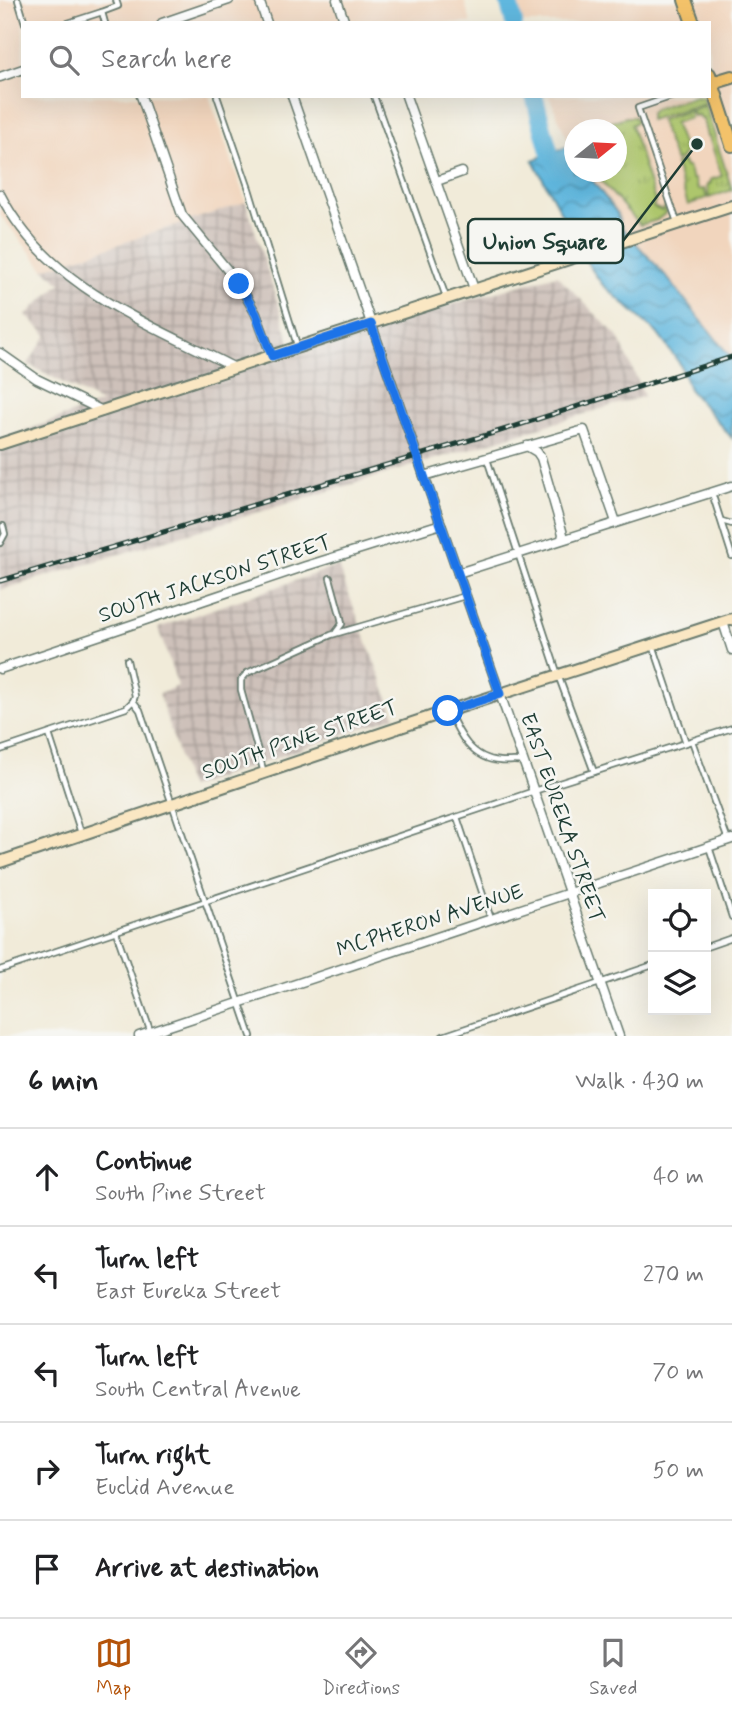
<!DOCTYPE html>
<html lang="en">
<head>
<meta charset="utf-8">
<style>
  :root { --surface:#fff; --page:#f6f6f6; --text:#202124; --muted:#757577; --line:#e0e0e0; --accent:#b45309 }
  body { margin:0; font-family:Mynerve,sans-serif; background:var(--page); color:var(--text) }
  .controls { position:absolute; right:21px; bottom:21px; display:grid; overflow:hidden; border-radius:0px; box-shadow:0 7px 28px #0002 }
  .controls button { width:63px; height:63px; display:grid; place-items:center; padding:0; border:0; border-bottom:2px solid var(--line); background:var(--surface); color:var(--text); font:35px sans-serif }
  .compass { position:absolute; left:564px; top:119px; width:63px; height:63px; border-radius:50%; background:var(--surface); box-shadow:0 7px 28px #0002; rotate:72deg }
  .stop { position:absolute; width:21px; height:21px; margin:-16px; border:5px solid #1a73e8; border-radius:50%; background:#fff }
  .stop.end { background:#1a73e8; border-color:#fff; box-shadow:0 2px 7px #0008 }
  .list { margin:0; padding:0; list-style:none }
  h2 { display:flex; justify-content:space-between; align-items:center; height:91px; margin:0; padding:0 28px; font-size:30px }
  h2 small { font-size:23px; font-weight:400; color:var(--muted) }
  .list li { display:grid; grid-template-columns:46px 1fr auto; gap:21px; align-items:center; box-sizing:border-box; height:98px; padding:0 28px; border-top:2px solid var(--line) }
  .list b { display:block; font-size:26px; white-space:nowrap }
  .list p { margin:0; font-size:23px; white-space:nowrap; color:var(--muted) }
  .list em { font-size:23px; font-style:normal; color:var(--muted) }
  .icon { flex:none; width:38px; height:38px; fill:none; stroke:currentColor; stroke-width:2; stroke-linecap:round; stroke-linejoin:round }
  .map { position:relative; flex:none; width:732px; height:1036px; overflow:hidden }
  .search { position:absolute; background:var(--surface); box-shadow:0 7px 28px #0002; left:21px; right:21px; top:21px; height:77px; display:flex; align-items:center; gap:18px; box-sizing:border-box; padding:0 24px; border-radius:0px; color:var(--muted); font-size:26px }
  .sheet { height:581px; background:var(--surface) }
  nav { display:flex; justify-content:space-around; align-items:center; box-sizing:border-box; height:98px; border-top:2px solid var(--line); background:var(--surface); font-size:19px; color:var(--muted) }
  nav a { display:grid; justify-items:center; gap:4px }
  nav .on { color:var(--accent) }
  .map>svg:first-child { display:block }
</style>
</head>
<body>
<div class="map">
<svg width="732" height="1036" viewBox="0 0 732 1036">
  <defs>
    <pattern id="industrial-grid" width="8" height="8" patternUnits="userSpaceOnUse" patternTransform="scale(1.75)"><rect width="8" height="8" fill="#cec1ba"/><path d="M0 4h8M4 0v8" fill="none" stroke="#a79e98"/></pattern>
    <pattern id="grass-tufts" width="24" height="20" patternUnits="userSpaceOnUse" patternTransform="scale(1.75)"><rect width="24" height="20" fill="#adc66c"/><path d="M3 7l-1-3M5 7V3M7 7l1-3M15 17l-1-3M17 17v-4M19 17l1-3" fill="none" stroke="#8ca25a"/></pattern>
    <pattern id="water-waves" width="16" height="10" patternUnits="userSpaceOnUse" patternTransform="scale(1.75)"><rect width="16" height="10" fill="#61b7de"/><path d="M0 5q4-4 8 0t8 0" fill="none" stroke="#4f96b5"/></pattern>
  </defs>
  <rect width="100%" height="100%" fill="#f6f6f2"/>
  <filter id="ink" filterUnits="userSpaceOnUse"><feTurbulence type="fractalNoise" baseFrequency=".0143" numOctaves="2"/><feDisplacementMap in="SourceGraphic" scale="14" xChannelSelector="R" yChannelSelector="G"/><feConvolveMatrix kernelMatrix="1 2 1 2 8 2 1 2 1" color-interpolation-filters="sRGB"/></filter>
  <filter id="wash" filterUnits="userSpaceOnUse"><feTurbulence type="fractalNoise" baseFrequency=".00686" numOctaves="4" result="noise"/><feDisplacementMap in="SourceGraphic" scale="28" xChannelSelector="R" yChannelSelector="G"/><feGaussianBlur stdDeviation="1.57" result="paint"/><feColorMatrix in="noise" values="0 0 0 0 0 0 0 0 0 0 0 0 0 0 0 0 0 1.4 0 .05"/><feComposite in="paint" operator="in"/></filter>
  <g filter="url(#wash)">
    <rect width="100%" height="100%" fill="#f1ebd9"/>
    <g fill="#f1d5bd">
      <polygon points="0,0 464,0 471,23 23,23 23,96 209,96 246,202 44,269 0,215"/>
      <polygon points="512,0 732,0 732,359 665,275 620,227 617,213 586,172 616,172 616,130 574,130 574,155 549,96 709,96 709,23 521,23"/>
    </g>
    <g fill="url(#industrial-grid)">
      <polygon points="246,202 294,355 454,304 557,275 619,338 644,396 0,590 0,440 101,403 28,364 47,335 26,315 61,283 44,269"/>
      <polygon points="338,566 395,716 189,788 159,694 178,686 158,628"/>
    </g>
    <g fill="url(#grass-tufts)" stroke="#668250" stroke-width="2">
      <polygon points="694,96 702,96 705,103 650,120 650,113 654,109"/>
      <polygon points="705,105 732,190 709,198 707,185 711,183 710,180 722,176 709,137 707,137 703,119 700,119 698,115 693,116 691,110"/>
      <polygon points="689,110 690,118 674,123 685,151 681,159 675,161 660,120"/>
      <polygon points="626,117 634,117 638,121 631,125 655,201 653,207 662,211 665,207 667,212 657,220 640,225 593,172 616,172 616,130 591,129"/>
      <polygon points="683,162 685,167 688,167 692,179 694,179 698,190 704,189 707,198 688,205 675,164"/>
    </g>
    <polygon fill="url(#water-waves)" stroke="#407a89" stroke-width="2" points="569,146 574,155 574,172 586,172 617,213 621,227 665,275 732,359 732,438 689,389 680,364 657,333 602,284 588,264 533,160"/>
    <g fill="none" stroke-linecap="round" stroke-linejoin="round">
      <g stroke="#61b7de" stroke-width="18">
        <polyline points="508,0 514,23"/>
        <polyline points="534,96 551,158 562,172"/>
      </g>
    </g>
  </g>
  <g filter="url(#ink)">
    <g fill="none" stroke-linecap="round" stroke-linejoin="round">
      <defs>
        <g id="lane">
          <polyline points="18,0 25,23"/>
          <polyline points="102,12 118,6 116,0"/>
          <polyline points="68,23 102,12 105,23"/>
          <polyline points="217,96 249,189 297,345"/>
          <polyline points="374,96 446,297"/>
          <polyline points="673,96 638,108 677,222"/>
          <polyline points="487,459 558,675 594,772"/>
          <polyline points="712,493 732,556"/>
          <polyline points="722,521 732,524"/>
          <polyline points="0,543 5,534 3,526"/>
          <polyline points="330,578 341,618 342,624 336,632"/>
          <polyline points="653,645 686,743"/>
          <polyline points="133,701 140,710 251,1036"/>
          <path d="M449 712C459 734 471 759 500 761 508 762 515 760 523 762"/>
          <polyline points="49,734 81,833"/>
          <polyline points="692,741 728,840"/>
          <polyline points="0,750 126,708 133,701 135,696 127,660"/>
          <polyline points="264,773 241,690 241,680 247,673 331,635 465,596"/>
          <polyline points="457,817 491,919"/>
          <polyline points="709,847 732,917"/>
          <polyline points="116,932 152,1036"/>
          <polyline points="706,947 732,938"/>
          <polyline points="0,970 534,791 732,728"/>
          <polyline points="443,1036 653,965"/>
        </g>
        <g id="street">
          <polyline points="259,0 267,23"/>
          <polyline points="337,0 345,23"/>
          <polyline points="162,23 229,0"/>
          <polyline points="0,77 23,69"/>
          <polyline points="141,96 182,215 239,284 256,314 272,357"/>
          <polyline points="292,96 619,1036"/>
          <polyline points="406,96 474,289"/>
          <polyline points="437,181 462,172"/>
          <path d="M0 194C47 287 148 323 235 368"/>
          <polyline points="0,353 37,379 103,411"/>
          <polyline points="527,446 537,452 541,458 563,534 562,539"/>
          <polyline points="424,476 584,430 616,522"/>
          <polyline points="458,573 732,486"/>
          <polyline points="723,622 732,650"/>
          <polyline points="0,669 306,566 441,524"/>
          <polyline points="139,1036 732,839"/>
        </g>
        <g id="secondary">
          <polyline points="0,444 732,206"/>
          <polyline points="0,862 448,711 732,619"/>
        </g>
        <g id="primary">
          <polyline points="685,0 693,23"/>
          <polyline points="709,74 732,145"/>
          <polyline points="712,83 732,77"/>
        </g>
      </defs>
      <use href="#lane" stroke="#687a6e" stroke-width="8"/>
      <use href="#street" stroke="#687a6e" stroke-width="11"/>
      <use href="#secondary" stroke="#687a6e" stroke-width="14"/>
      <use href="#primary" stroke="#687a6e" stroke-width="16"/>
      <use href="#lane" stroke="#fff" stroke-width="4.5"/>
      <use href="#street" stroke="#fff" stroke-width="8"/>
      <use href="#secondary" stroke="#fae7c3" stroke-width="10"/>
      <use href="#primary" stroke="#f3c26a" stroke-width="12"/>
      <defs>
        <polyline id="rail" points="0,581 500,431 732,357"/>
      </defs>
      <use href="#rail" stroke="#1f3d34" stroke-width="5"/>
      <use href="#rail" stroke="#f6f6f2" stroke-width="2.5" stroke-dasharray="8" stroke-linecap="butt"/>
    </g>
  </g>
  <g fill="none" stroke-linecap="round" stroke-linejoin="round" filter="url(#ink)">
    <polyline stroke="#1a73e8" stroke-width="9" points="239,284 256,314 272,356 371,324 500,694 448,711"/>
  </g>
  <g text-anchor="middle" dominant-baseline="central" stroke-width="5" stroke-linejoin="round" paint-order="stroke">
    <g font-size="21" fill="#1f3d34" stroke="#f6f6f2">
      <text transform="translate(215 579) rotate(-18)">SOUTH JACKSON STREET</text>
      <text transform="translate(300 740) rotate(-19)">SOUTH PINE STREET</text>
      <text transform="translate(562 818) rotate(71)">EAST EUREKA STREET</text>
      <text transform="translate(430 921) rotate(-18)">MCPHERON AVENUE</text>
    </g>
  </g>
  <path fill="none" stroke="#1f3d34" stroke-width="2.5" d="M697 144L623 241"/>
  <circle fill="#1f3d34" stroke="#f6f6f2" stroke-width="2.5" cx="697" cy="144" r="7"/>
  <rect fill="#f6f6f2" stroke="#1f3d34" stroke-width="2.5" x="468" y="219" width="155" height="44" rx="7"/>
  <g font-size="23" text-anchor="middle" font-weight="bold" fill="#1f3d34">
    <text x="545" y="249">Union Square</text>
  </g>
</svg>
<div class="controls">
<button><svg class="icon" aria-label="locate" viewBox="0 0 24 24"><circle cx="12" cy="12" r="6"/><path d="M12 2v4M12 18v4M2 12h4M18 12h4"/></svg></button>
<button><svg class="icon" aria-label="layers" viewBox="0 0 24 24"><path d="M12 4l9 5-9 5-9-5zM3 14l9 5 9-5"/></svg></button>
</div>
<svg class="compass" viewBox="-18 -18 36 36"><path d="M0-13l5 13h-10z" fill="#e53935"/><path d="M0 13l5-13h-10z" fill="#757577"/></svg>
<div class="stop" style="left:448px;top:711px"></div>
<div class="stop end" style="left:239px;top:284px"></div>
<div class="search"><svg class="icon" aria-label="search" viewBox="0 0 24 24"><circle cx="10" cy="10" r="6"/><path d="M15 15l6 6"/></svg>Search here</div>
</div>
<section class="sheet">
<h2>6 min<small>Walk · 430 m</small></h2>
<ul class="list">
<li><svg class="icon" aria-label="ahead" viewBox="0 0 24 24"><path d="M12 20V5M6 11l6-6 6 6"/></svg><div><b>Continue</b><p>South Pine Street</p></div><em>40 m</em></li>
<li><svg class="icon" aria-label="left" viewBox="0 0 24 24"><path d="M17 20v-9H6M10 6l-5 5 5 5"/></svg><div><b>Turn left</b><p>East Eureka Street</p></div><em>270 m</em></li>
<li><svg class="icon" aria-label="left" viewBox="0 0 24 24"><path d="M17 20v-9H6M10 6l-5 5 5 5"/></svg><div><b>Turn left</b><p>South Central Avenue</p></div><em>70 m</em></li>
<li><svg class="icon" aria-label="right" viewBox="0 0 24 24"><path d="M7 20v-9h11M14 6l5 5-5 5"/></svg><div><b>Turn right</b><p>Euclid Avenue</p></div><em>50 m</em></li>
<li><svg class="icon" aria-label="arrive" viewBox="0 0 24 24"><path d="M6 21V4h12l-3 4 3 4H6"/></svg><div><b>Arrive at destination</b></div></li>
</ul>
</section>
<nav>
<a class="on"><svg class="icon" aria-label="map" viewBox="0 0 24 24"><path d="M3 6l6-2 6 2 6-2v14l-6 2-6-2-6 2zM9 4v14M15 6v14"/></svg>Map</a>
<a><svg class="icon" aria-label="directions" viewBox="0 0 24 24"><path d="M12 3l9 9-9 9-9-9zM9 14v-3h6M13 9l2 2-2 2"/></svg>Directions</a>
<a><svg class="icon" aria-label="saved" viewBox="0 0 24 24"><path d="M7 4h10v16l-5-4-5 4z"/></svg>Saved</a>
</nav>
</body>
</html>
